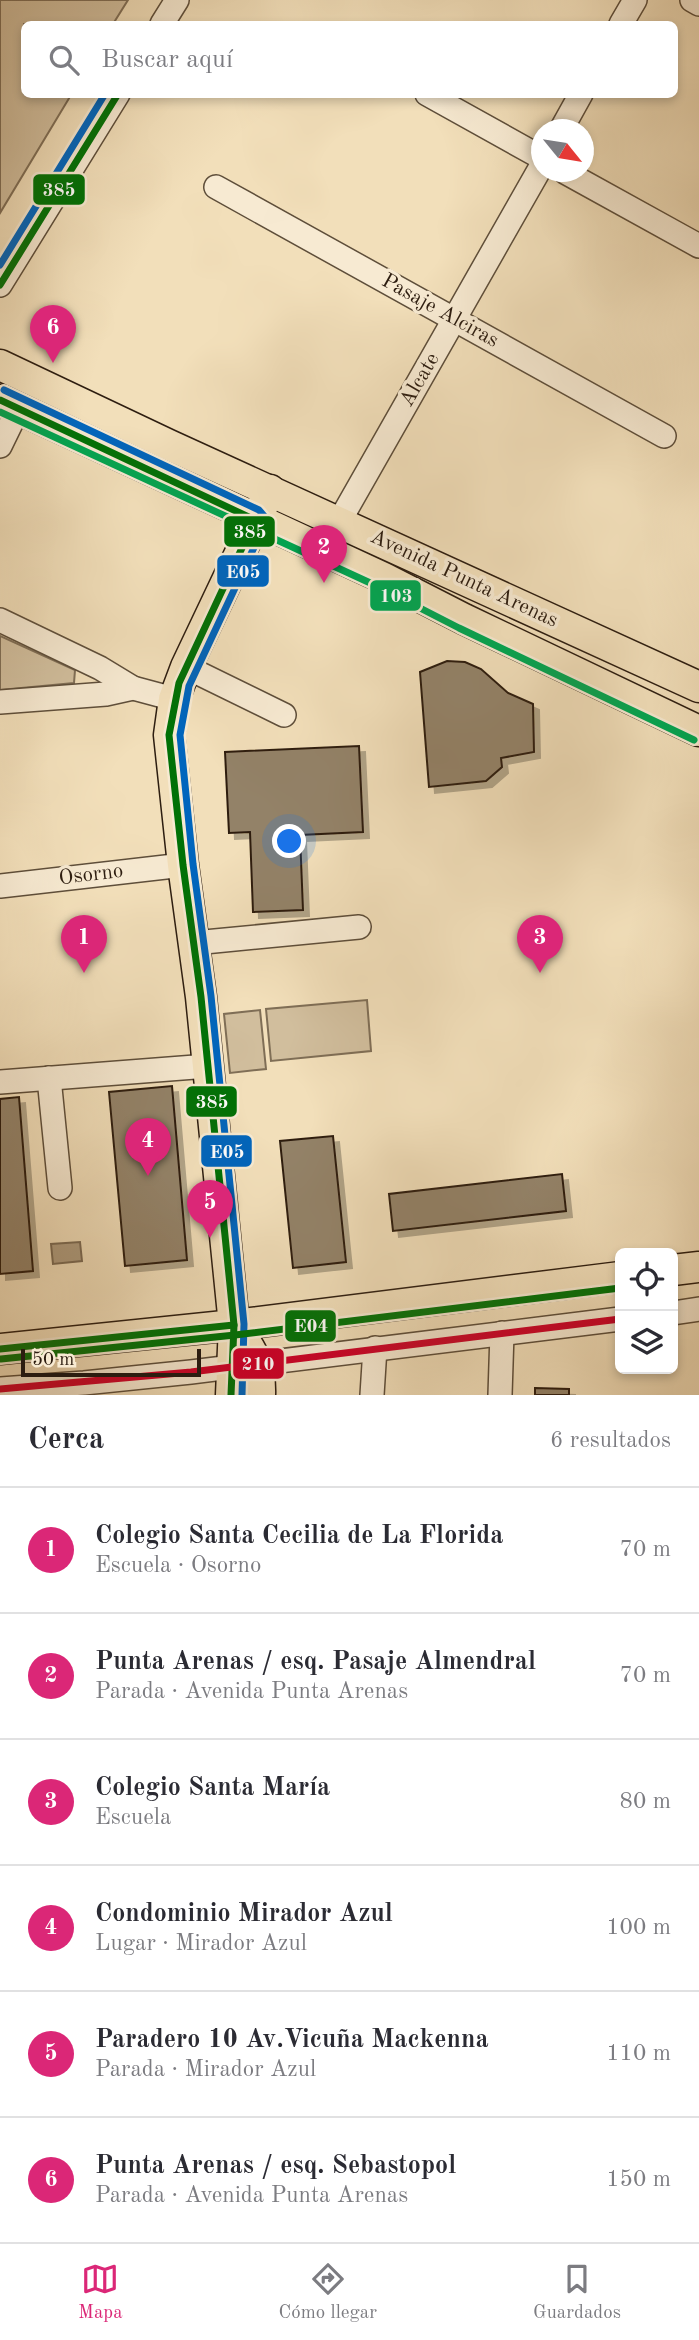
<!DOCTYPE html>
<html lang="es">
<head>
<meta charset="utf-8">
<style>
  :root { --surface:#fff; --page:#f2f2f3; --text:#2b2b33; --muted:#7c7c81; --line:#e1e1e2; --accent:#db2777 }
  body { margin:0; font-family:"Old Standard TT",serif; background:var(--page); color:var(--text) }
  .controls { position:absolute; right:21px; bottom:21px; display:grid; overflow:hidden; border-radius:10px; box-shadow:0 4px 10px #0003 }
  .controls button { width:63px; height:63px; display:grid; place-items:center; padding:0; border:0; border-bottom:2px solid var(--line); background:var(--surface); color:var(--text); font:35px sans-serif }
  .compass { position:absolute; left:531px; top:119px; width:63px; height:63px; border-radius:50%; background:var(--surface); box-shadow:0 4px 10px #0003; rotate:120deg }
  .scale { position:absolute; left:21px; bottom:18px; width:180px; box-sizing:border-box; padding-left:7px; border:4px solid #2d1d10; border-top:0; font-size:19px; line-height:24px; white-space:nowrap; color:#2d1d10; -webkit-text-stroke:5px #f7ead2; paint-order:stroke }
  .you { position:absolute; left:290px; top:842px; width:24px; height:24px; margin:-18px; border:5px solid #fff; border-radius:50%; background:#1a73e8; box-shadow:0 0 0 10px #1a73e833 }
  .badge { display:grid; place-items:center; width:46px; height:46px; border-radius:50%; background:var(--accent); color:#fff; font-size:23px; font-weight:700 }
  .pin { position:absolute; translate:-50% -58px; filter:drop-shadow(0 2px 4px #0008) }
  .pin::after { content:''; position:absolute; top:37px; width:24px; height:21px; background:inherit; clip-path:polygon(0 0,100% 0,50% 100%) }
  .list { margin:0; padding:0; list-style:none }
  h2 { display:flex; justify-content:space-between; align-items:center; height:91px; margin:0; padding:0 28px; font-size:30px }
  h2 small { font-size:23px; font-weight:400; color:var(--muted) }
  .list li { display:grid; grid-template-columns:46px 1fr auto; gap:21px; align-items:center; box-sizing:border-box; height:126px; padding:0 28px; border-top:2px solid var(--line) }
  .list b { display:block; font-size:26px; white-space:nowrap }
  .list p { margin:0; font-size:23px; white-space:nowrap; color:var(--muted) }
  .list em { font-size:23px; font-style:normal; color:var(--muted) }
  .icon { flex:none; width:38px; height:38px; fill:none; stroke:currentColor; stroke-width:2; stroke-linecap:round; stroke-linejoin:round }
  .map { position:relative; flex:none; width:699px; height:1395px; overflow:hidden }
  .search { position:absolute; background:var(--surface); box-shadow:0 4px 10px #0003; left:21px; right:21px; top:21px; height:77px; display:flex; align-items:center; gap:18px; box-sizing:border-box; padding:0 24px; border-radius:10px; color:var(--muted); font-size:26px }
  .sheet { height:847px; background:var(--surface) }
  nav { display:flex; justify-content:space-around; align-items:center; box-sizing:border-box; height:98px; border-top:2px solid var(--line); background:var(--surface); font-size:19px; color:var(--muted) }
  nav a { display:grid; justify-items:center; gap:4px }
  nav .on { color:var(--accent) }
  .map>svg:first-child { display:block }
</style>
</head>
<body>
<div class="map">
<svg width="699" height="1395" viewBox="0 0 699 1395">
  <defs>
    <filter id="shadow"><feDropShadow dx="6" dy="6" stdDeviation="0" flood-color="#0004"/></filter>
  </defs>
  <rect width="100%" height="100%" fill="#f2dfba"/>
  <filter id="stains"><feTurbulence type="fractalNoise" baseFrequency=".00286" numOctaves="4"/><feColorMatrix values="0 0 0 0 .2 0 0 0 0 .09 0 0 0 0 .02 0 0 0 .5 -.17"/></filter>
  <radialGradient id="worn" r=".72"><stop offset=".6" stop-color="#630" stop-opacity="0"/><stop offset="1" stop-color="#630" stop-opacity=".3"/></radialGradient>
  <g fill="#d1be9d" stroke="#7f6e56" stroke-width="2">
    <polygon points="0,0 128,0 113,24 24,24 24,94 71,95 0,213"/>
    <polygon points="0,636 75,670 74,683 0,690"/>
    <polygon points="367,1000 371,1051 271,1061 266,1009"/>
    <polygon points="260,1010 266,1069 230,1073 224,1014"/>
  </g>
  <polygon fill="#af9d80" stroke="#7b6a53" stroke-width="2" points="80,1242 82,1261 53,1264 51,1244"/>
  <g fill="#938268" stroke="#2d1d10" stroke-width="2" filter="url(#shadow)">
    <polygon points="447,661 465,662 481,669 508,693 533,704 534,752 501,758 502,767 486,781 429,787 420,672"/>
    <polygon points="359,746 363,832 300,835 303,910 253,912 250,832 229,833 225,752"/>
    <polygon points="172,1086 187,1260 125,1266 109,1092"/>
    <polygon points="19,1097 33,1271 0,1274 0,1099"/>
    <polygon points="333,1136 346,1262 293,1268 280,1141"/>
    <polygon points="562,1174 566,1211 393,1231 389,1194"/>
    <polygon points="535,1388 569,1389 569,1395 535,1395"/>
  </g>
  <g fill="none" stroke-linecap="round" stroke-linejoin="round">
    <defs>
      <g id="minor">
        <polyline points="692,0 699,4"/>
        <polyline points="162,24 177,0"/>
        <polyline points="621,24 635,0"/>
        <polyline points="427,94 542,158"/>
        <polyline points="561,130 581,94"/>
        <polyline points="565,172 699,246"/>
        <polyline points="216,187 664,436"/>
        <polyline points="0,285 118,94"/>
        <polyline points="0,446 18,409"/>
        <polyline points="339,522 542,165"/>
        <polyline points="0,620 100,668 133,688 174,699"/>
        <polyline points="186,667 284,715"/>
        <polyline points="0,702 106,694 133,688"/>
        <polyline points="0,886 183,865"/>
        <polyline points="194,943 359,927"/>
        <polyline points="49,1078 60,1188"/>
        <polyline points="0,1082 208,1066"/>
        <polyline points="673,1313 699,1309"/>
        <polyline points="0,1389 84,1383 191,1372 620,1319"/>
        <polyline points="372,1395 375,1348"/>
        <polyline points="500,1395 502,1333"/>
      </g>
      <g id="major">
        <polyline points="0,365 169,445 699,687"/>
        <polyline points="0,400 384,578 464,619 699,731"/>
        <polyline points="673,1270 699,1267"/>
        <path d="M234 1325C252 1350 261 1363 260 1395"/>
        <polyline points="0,1349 234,1325 620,1277"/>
        <polyline points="231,1395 234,1325 201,997 183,865 169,735 174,699 186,667 270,490"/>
      </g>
    </defs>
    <use href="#minor" stroke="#5e4e3a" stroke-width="26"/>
    <use href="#major" stroke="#2d1d10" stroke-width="33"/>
    <use href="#minor" stroke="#f7ead2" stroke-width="23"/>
    <use href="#major" stroke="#f2dfba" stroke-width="30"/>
    <defs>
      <g id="bus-1">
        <polyline points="0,285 118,94"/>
        <polyline points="0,400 255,520 179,683 169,735 183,865 201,997 234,1325 231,1395"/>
        <polyline points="0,1349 234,1325"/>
      </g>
      <polyline id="bus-2" points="0,412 379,587 459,628 694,740"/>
      <g id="bus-3">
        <polyline points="0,265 105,94"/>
        <polyline points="4,390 259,510 265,517 265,524 189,686 180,735 193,864 211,996 244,1324 242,1395"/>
      </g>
      <polyline id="bus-4" points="1,1359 235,1335 620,1288"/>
      <polyline id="bus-5" points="0,1389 191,1372 620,1319"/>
    </defs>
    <use href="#bus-1" stroke="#f7ead2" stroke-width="12"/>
    <use href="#bus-2" stroke="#f7ead2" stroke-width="12"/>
    <use href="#bus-3" stroke="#f7ead2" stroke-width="12"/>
    <use href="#bus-4" stroke="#f7ead2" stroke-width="12"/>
    <use href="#bus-5" stroke="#f7ead2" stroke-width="12"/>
    <use href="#bus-1" stroke="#007106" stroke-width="7"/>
    <use href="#bus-2" stroke="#00a651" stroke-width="7"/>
    <use href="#bus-3" stroke="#0065bd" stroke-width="7"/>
    <use href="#bus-4" stroke="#007106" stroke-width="7"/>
    <use href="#bus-5" stroke="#cc0028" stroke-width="7"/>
  </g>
  <g text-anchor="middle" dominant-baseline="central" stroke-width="7" stroke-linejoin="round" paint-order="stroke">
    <g font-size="21" fill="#2d1d10" stroke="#f7ead2">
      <text transform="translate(440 311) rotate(29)">Pasaje Alciras</text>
      <text transform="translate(420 380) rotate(-60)">Alcate</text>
      <text transform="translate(464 579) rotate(25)">Avenida Punta Arenas</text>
      <text transform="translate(91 875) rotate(-7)">Osorno</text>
    </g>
  </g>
  <g stroke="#f7ead2" stroke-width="2.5">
    <rect x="32" y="173" width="54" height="33" rx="7" fill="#007106"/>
    <rect x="223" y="515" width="53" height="33" rx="7" fill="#007106"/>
    <rect x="216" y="554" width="54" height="34" rx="7" fill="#0065bd"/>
    <rect x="369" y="579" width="53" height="33" rx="7" fill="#00a651"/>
    <rect x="185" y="1085" width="53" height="33" rx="7" fill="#007106"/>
    <rect x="200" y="1134" width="53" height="34" rx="7" fill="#0065bd"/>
    <rect x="284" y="1309" width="53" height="34" rx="7" fill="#007106"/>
    <rect x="232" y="1347" width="53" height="33" rx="7" fill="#cc0028"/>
  </g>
  <g font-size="19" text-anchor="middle" font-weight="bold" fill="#fff">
    <text x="59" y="196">385</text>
    <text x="250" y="538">385</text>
    <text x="243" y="578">E05</text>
    <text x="396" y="602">103</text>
    <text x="212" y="1108">385</text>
    <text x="227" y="1158">E05</text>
    <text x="311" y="1332">E04</text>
    <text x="258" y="1370">210</text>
  </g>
  <rect width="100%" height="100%" filter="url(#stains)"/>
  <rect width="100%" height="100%" fill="url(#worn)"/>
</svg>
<div class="controls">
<button><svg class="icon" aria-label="locate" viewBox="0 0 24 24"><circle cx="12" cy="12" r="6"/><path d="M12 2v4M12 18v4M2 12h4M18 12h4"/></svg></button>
<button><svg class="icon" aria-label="layers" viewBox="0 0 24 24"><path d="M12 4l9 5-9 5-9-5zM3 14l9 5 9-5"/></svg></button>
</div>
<svg class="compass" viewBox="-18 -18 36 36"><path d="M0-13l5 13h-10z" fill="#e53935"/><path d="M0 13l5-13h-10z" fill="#7c7c81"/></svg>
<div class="scale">50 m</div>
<div class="you"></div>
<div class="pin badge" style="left:84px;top:973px">1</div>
<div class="pin badge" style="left:324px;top:583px">2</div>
<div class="pin badge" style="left:540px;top:973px">3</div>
<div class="pin badge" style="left:148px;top:1176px">4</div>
<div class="pin badge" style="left:210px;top:1238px">5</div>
<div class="pin badge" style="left:53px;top:363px">6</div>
<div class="search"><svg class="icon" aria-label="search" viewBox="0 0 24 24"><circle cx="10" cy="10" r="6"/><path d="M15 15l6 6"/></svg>Buscar aquí</div>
</div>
<section class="sheet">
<h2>Cerca<small>6 resultados</small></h2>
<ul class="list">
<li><span class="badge">1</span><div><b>Colegio Santa Cecilia de La Florida</b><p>Escuela · Osorno</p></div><em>70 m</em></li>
<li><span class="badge">2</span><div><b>Punta Arenas / esq. Pasaje Almendral</b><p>Parada · Avenida Punta Arenas</p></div><em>70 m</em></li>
<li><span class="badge">3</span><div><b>Colegio Santa María</b><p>Escuela</p></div><em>80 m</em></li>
<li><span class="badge">4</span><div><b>Condominio Mirador Azul</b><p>Lugar · Mirador Azul</p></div><em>100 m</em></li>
<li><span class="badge">5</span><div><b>Paradero 10 Av.Vicuña Mackenna</b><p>Parada · Mirador Azul</p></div><em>110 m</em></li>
<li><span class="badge">6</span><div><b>Punta Arenas / esq. Sebastopol</b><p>Parada · Avenida Punta Arenas</p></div><em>150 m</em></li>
</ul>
</section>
<nav>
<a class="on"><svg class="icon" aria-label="map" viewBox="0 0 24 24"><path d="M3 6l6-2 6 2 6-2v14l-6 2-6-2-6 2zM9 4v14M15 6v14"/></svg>Mapa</a>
<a><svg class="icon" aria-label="directions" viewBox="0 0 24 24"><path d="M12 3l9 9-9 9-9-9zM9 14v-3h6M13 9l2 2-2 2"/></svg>Cómo llegar</a>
<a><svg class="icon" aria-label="saved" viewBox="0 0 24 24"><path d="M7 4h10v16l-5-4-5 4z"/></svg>Guardados</a>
</nav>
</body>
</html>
